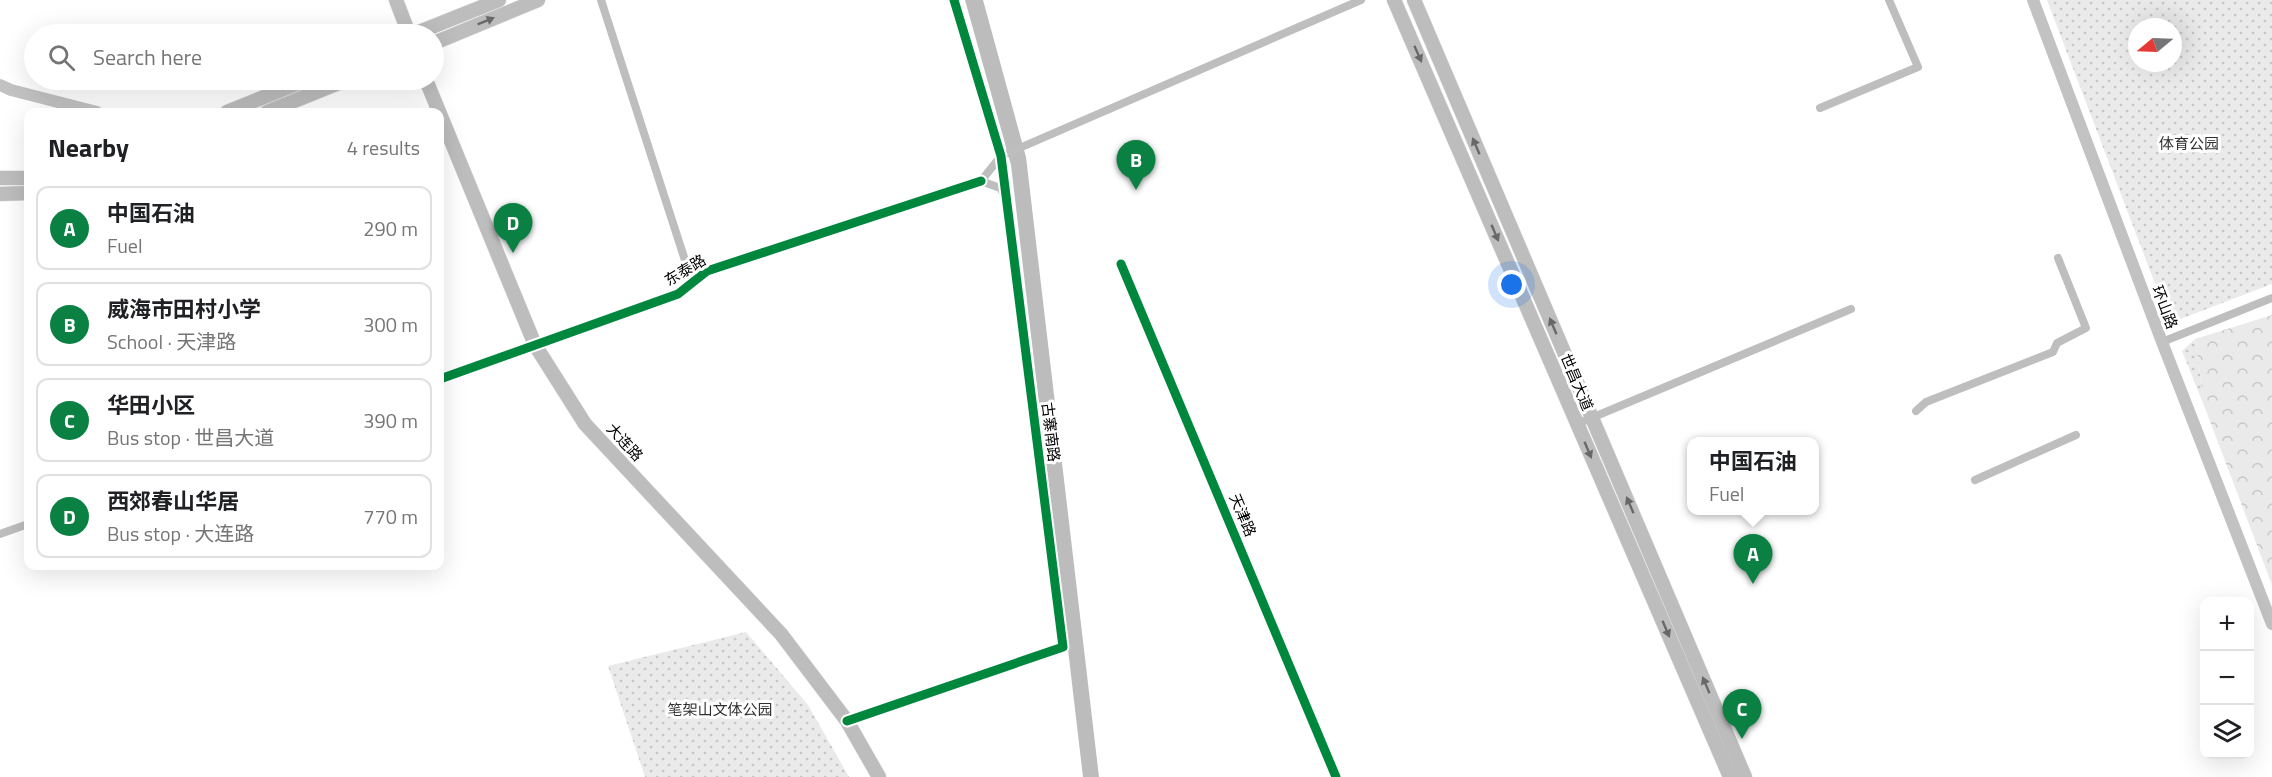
<!DOCTYPE html>
<html lang="en">
<head>
<meta charset="utf-8">
<style>
  :root { --surface:#fff; --page:#f6f6f6; --text:#202124; --muted:#757577; --line:#e0e0e0; --accent:#0b8043 }
  body { margin:0; font-family:"Titillium Web","Noto Sans SC",sans-serif; background:var(--page); color:var(--text) }
  .controls { position:absolute; right:18px; bottom:18px; display:grid; overflow:hidden; border-radius:12px; box-shadow:0 6px 24px #0002 }
  .controls button { width:54px; height:54px; display:grid; place-items:center; padding:0; border:0; border-bottom:2px solid var(--line); background:var(--surface); color:var(--text); font:30px sans-serif }
  .compass { position:absolute; left:2128px; top:18px; width:54px; height:54px; border-radius:50%; background:var(--surface); box-shadow:0 6px 24px #0002; rotate:251deg }
  .you { position:absolute; left:1512px; top:285px; width:21px; height:21px; margin:-15px; border:4px solid #fff; border-radius:50%; background:#1a73e8; box-shadow:0 0 0 9px #1a73e833 }
  .badge { display:grid; place-items:center; width:39px; height:39px; border-radius:50%; background:var(--accent); color:#fff; font-size:20px; font-weight:700 }
  .pin { position:absolute; translate:-50% -50px; filter:drop-shadow(0 2px 3px #0008) }
  .pin::after { content:''; position:absolute; top:32px; width:21px; height:18px; background:inherit; clip-path:polygon(0 0,100% 0,50% 100%) }
  .popup { position:absolute; left:1687px; top:437px; width:132px; height:78px; box-sizing:border-box; display:grid; place-content:center; border-radius:12px; background:var(--surface); filter:drop-shadow(0 2px 4px #0005); font-size:20px; white-space:nowrap; color:var(--muted) }
  .popup b { font-size:22px; color:var(--text) }
  .popup::after { content:''; position:absolute; left:50%; top:100%; margin-left:-12px; border:12px solid transparent; border-top-color:var(--surface) }
  .list { margin:0; padding:0; list-style:none }
  h2 { display:flex; justify-content:space-between; align-items:center; height:78px; margin:0; padding:0 24px; font-size:26px }
  h2 small { font-size:20px; font-weight:400; color:var(--muted) }
  .list li { display:grid; grid-template-columns:39px 1fr auto; gap:18px; align-items:center; box-sizing:border-box; height:84px; margin:0 12px 12px; padding:0 12px; border:2px solid var(--line); border-radius:12px }
  .list b { display:block; font-size:22px; white-space:nowrap }
  .list p { margin:0; font-size:20px; white-space:nowrap; color:var(--muted) }
  .list em { font-size:20px; font-style:normal; color:var(--muted) }
  .icon { flex:none; width:33px; height:33px; fill:none; stroke:currentColor; stroke-width:2; stroke-linecap:round; stroke-linejoin:round }
  .map { position:relative; flex:none; width:2272px; height:777px; overflow:hidden }
  .search { position:absolute; background:var(--surface); box-shadow:0 6px 24px #0002; left:24px; top:24px; width:420px; height:66px; display:flex; align-items:center; gap:15px; box-sizing:border-box; padding:0 21px; border-radius:33px; color:var(--muted); font-size:22px }
  .panel { position:absolute; background:var(--surface); box-shadow:0 6px 24px #0002; left:24px; top:108px; width:420px; height:462px; border-radius:12px }
  .map>svg:first-child { display:block }
</style>
</head>
<body>
<div class="map">
<svg width="2272" height="777" viewBox="0 0 2272 777">
  <defs>
    <pattern id="green-dots" width="8" height="8" patternUnits="userSpaceOnUse" patternTransform="scale(1.5)"><rect width="8" height="8" fill="#eaeaea"/><path d="M2 2h.1M6 6h.1" fill="none" stroke="#c7c7c7" stroke-width="1.8" stroke-linecap="round"/></pattern>
    <pattern id="forest-crowns" width="20" height="18" patternUnits="userSpaceOnUse" patternTransform="scale(1.5)"><rect width="20" height="18" fill="#eaeaea"/><path d="M2 6a3 3 0 1 1 6 0M12 15a3 3 0 1 1 6 0" fill="none" stroke="#c7c7c7"/></pattern>
  </defs>
  <rect width="100%" height="100%" fill="#fff"/>
  <g fill="url(#green-dots)" fill-rule="evenodd">
    <path d="M2047 0H2272V284L2170 323ZM2137 27H2173V63H2137Z"/>
    <polygon points="2195,339 2205,408 2182,351"/>
    <polygon points="746,632 808,705 849,777 645,777 608,666"/>
  </g>
  <polygon fill="url(#forest-crowns)" points="2272,315 2272,585 2205,408 2195,339"/>
  <polygon fill="#bcbcbc" points="965,0 983,0 1026,157 1099,777 1083,777 1011,165"/>
  <g fill="none" stroke-linecap="round" stroke-linejoin="round">
    <defs>
      <g id="primary">
        <polyline points="396,0 409,34"/>
        <polyline points="1394,0 1730,777"/>
        <polyline points="1414,0 1745,777"/>
        <polyline points="414,34 499,0"/>
        <polyline points="434,43 538,0"/>
        <polyline points="426,80 535,345 585,424 781,634 847,721 879,777"/>
        <polyline points="227,112 306,80"/>
        <polyline points="267,112 346,80"/>
        <polyline points="0,178 28,178"/>
        <polyline points="0,194 28,193"/>
      </g>
    </defs>
    <use href="#primary" stroke="#dbdbdb" stroke-width="15"/>
    <g stroke="#bebebe" stroke-width="8">
      <polyline points="601,0 692,282"/>
      <polyline points="1820,108 1918,67 1889,0"/>
      <polyline points="981,181 1001,156 1361,0"/>
      <polyline points="981,181 1000,188 1005,196"/>
      <polyline points="1121,264 1336,777"/>
      <polyline points="2162,342 2272,298"/>
      <polyline points="440,379 678,294 707,271 981,181"/>
      <polyline points="1916,411 1926,402 2053,352 2057,343 2086,328 2058,258"/>
      <polyline points="1577,424 1851,309"/>
      <polyline points="1975,480 2076,435"/>
      <polyline points="0,534 28,524"/>
      <polyline points="847,721 1063,647 1001,156 954,0"/>
    </g>
    <g stroke="#c2c2c2" stroke-width="12">
      <polyline points="2033,0 2162,342 2272,624"/>
      <polyline points="0,85 11,90 97,112"/>
    </g>
    <use href="#primary" stroke="#bdbdbd" stroke-width="14"/>
    <defs>
      <g id="cycleway">
        <polyline points="1121,264 1336,777"/>
        <polyline points="440,379 678,294 707,271 981,181"/>
        <polyline points="847,721 1063,647 1001,156 954,0"/>
      </g>
    </defs>
    <use href="#cycleway" stroke="#fff" stroke-width="13"/>
    <use href="#cycleway" stroke="#00873e" stroke-width="9"/>
  </g>
  <defs><path id="oneway-solid" d="M-6-.8H1V-3.2L6.5 0L1 3.2V.8H-6Z" transform="scale(1.5)"/></defs>
  <g fill="#686868">
    <use href="#oneway-solid" transform="translate(486 21) rotate(-22)"/>
    <use href="#oneway-solid" transform="translate(1418 54) rotate(66)"/>
    <use href="#oneway-solid" transform="translate(1476 146) rotate(-113)"/>
    <use href="#oneway-solid" transform="translate(1495 233) rotate(67)"/>
    <use href="#oneway-solid" transform="translate(1553 326) rotate(-113)"/>
    <use href="#oneway-solid" transform="translate(1588 450) rotate(67)"/>
    <use href="#oneway-solid" transform="translate(1630 505) rotate(-113)"/>
    <use href="#oneway-solid" transform="translate(1666 629) rotate(67)"/>
    <use href="#oneway-solid" transform="translate(1706 685) rotate(-113)"/>
  </g>
  <g text-anchor="middle" dominant-baseline="central" stroke-width="6" stroke-linejoin="round" paint-order="stroke">
    <g font-size="15" fill="#303030" stroke="#fff">
      <text x="2189" y="143">体育公园</text>
      <text x="720" y="709">笔架山文体公园</text>
    </g>
    <g font-size="15" fill="#000" stroke="#fff">
      <text transform="translate(685 270) rotate(-31)">东泰路</text>
      <text transform="translate(2165 307) rotate(69)">环山路</text>
      <text transform="translate(1577 382) rotate(67)">世昌大道</text>
      <text transform="translate(1051 432) rotate(83)">古寨南路</text>
      <text transform="translate(625 442) rotate(47)">大连路</text>
      <text transform="translate(1243 515) rotate(67)">天津路</text>
    </g>
  </g>
</svg>
<div class="controls">
<button>+</button>
<button>−</button>
<button><svg class="icon" aria-label="layers" viewBox="0 0 24 24"><path d="M12 4l9 5-9 5-9-5zM3 14l9 5 9-5"/></svg></button>
</div>
<svg class="compass" viewBox="-18 -18 36 36"><path d="M0-13l5 13h-10z" fill="#e53935"/><path d="M0 13l5-13h-10z" fill="#757577"/></svg>
<div class="you"></div>
<div class="pin badge" style="left:1753px;top:584px">A</div>
<div class="popup"><b>中国石油</b>Fuel</div>
<div class="pin badge" style="left:1136px;top:190px">B</div>
<div class="pin badge" style="left:1742px;top:739px">C</div>
<div class="pin badge" style="left:513px;top:253px">D</div>
<div class="search"><svg class="icon" aria-label="search" viewBox="0 0 24 24"><circle cx="10" cy="10" r="6"/><path d="M15 15l6 6"/></svg>Search here</div>
<section class="panel">
<h2>Nearby<small>4 results</small></h2>
<ul class="list">
<li><span class="badge">A</span><div><b>中国石油</b><p>Fuel</p></div><em>290 m</em></li>
<li><span class="badge">B</span><div><b>威海市田村小学</b><p>School · 天津路</p></div><em>300 m</em></li>
<li><span class="badge">C</span><div><b>华田小区</b><p>Bus stop · 世昌大道</p></div><em>390 m</em></li>
<li><span class="badge">D</span><div><b>西郊春山华居</b><p>Bus stop · 大连路</p></div><em>770 m</em></li>
</ul>
</section>
</div>
</body>
</html>
